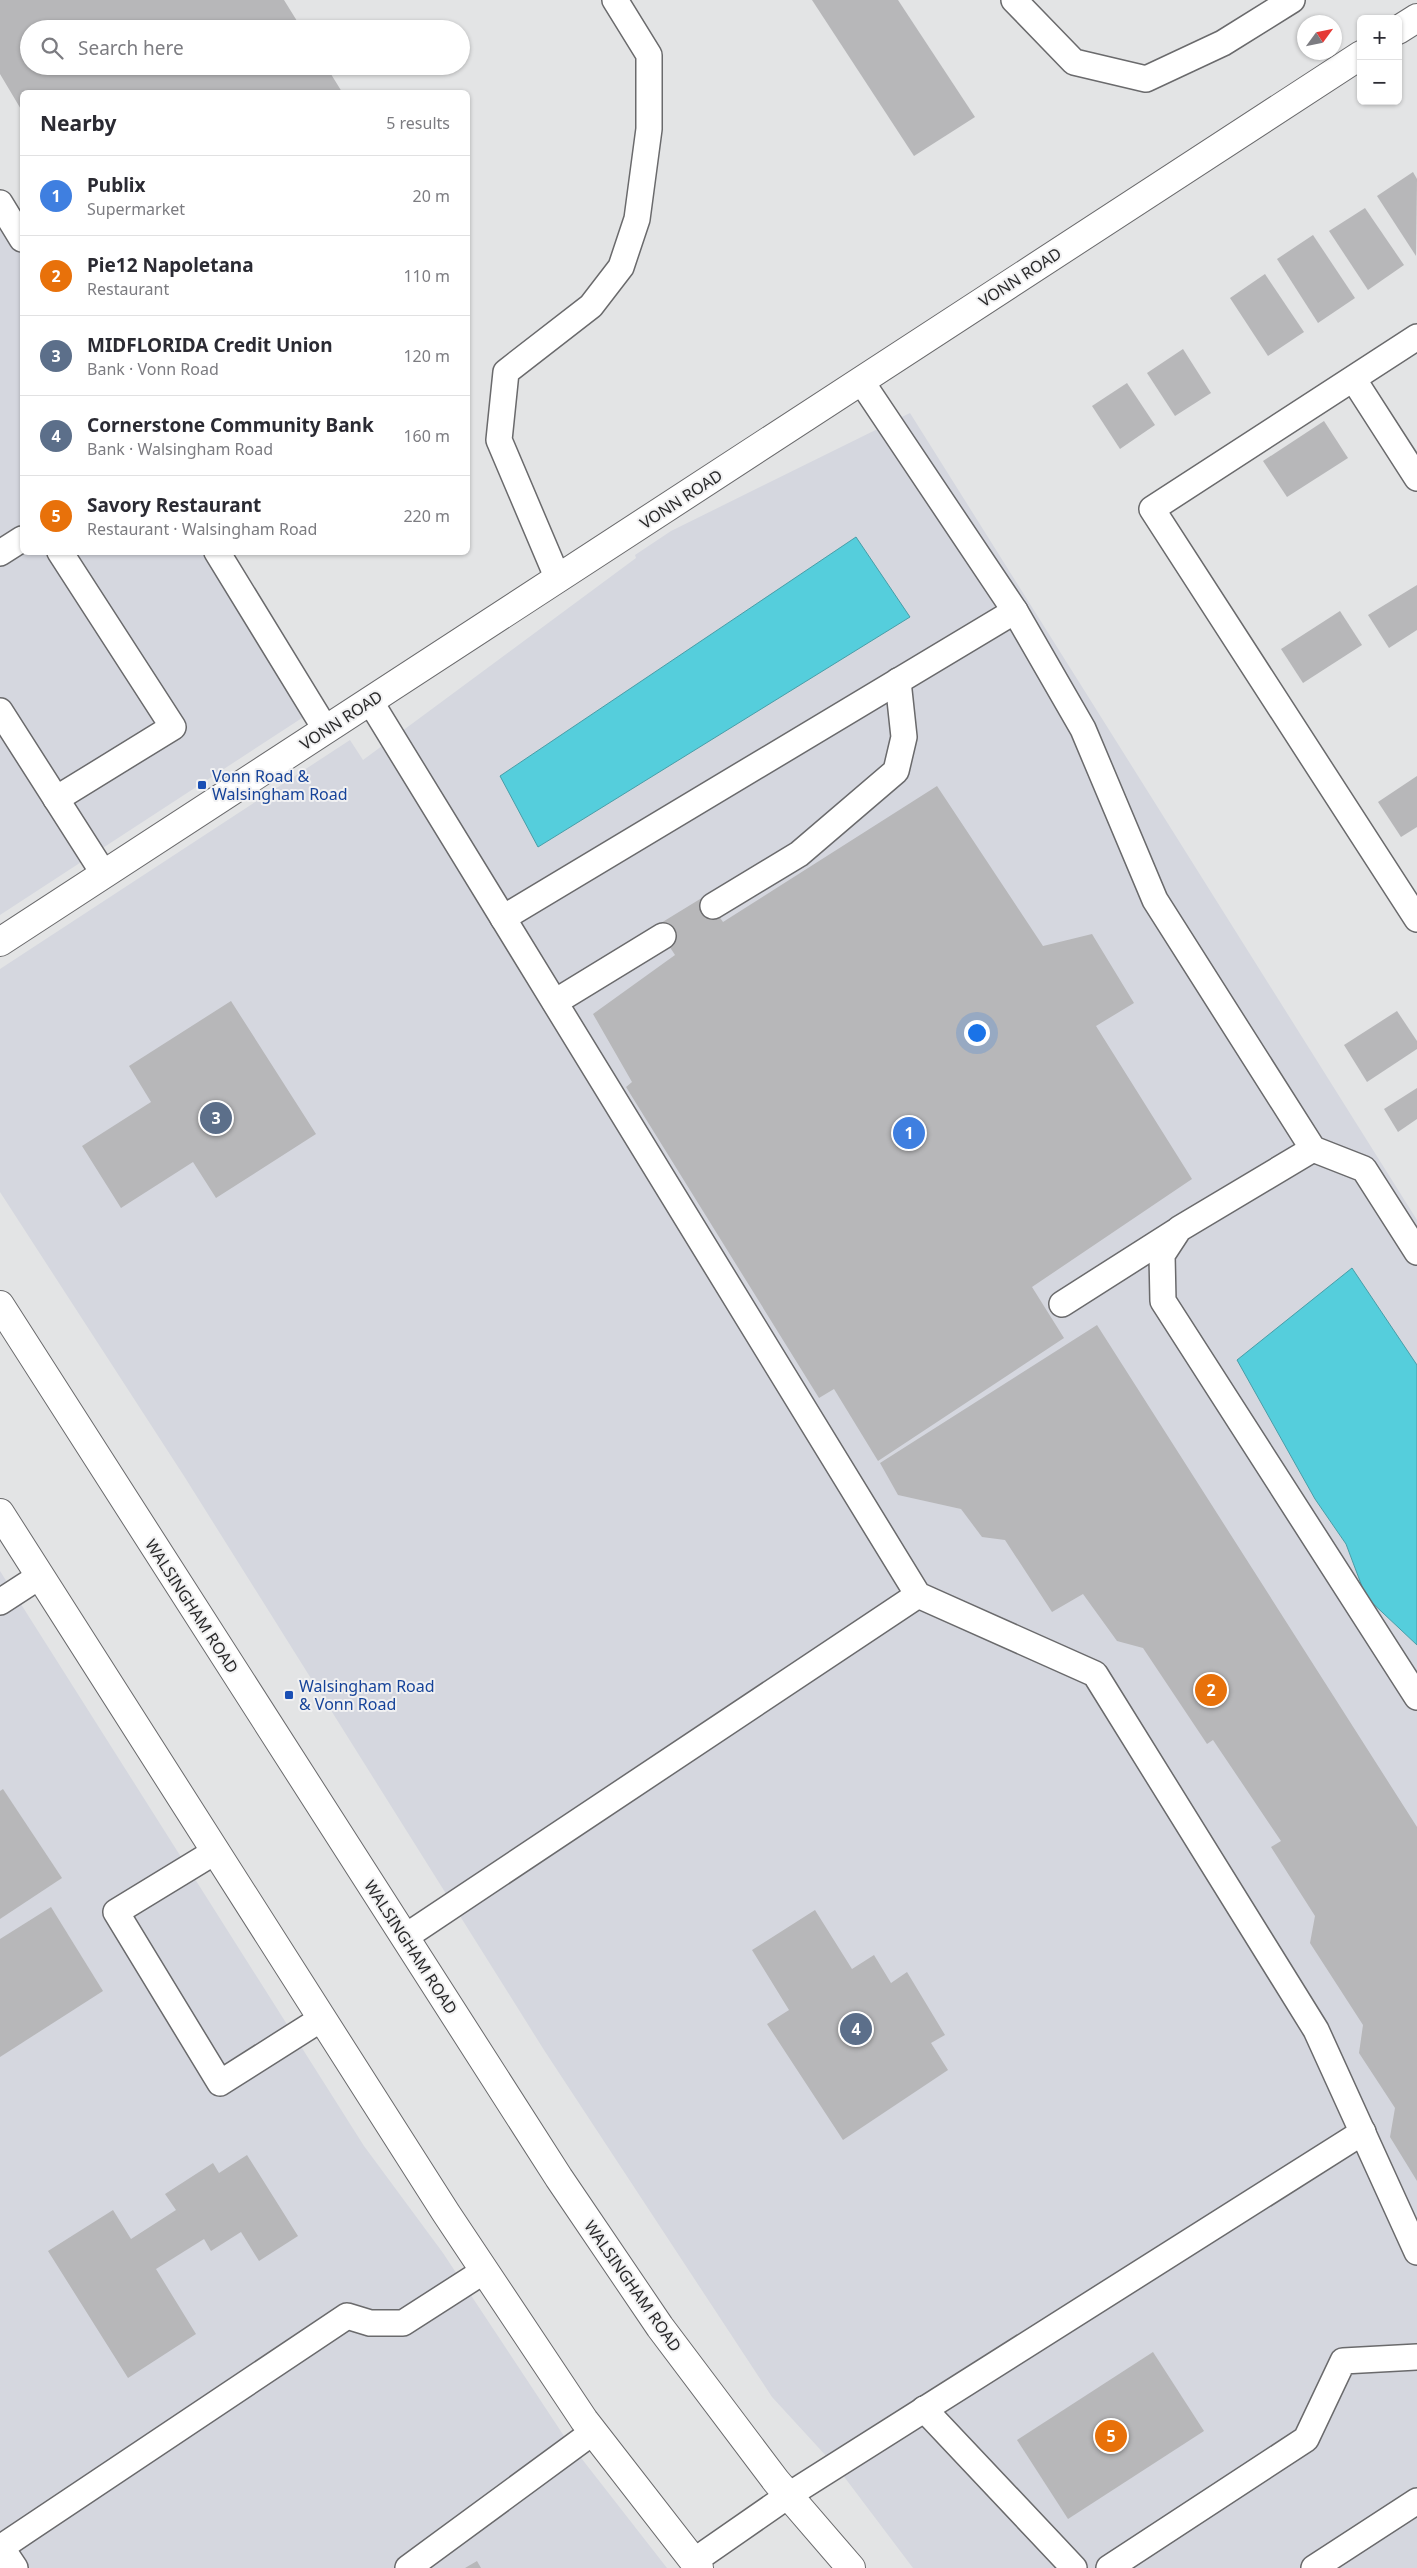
<!DOCTYPE html>
<html lang="en">
<head>
<meta charset="utf-8">
<style>
  :root { --surface:#fff; --page:#f7f7f7; --text:#2b2b33; --muted:#7c7c81; --line:#e1e1e2; --accent:#ea580c }
  body { margin:0; font-family:"Noto Sans",sans-serif; background:var(--page); color:var(--text) }
  .controls { position:absolute; right:15px; top:15px; display:grid; overflow:hidden; border-radius:8px; box-shadow:0 1px 4px #0004 }
  .controls button { width:45px; height:45px; display:grid; place-items:center; padding:0; border:0; border-bottom:1px solid var(--line); background:var(--surface); color:var(--text); font:25px sans-serif }
  .compass { position:absolute; left:1297px; top:15px; width:45px; height:45px; border-radius:50%; background:var(--surface); box-shadow:0 1px 4px #0004; rotate:57deg }
  .you { position:absolute; left:976px; top:1032px; width:18px; height:18px; margin:-12px; border:4px solid #fff; border-radius:50%; background:#1a73e8; box-shadow:0 0 0 8px #1a73e833 }
  .badge { display:grid; place-items:center; width:32px; height:32px; border-radius:50%; background:var(--accent); color:#fff; font-size:16px; font-weight:700 }
  .pin { position:absolute; translate:-50% -50%; border:2px solid #fff; box-shadow:0 1px 5px #0006 }
  .list { margin:0; padding:0; list-style:none }
  h2 { display:flex; justify-content:space-between; align-items:center; height:65px; margin:0; padding:0 20px; font-size:21px }
  h2 small { font-size:16px; font-weight:400; color:var(--muted) }
  .list li { display:grid; grid-template-columns:32px 1fr auto; gap:15px; align-items:center; box-sizing:border-box; height:80px; padding:0 20px; border-top:1px solid var(--line) }
  .list b { display:block; font-size:19px; white-space:nowrap }
  .list p { margin:0; font-size:16px; white-space:nowrap; color:var(--muted) }
  .list em { font-size:16px; font-style:normal; color:var(--muted) }
  .icon { flex:none; width:28px; height:28px; fill:none; stroke:currentColor; stroke-width:2; stroke-linecap:round; stroke-linejoin:round }
  .map { position:relative; flex:none; width:1417px; height:2568px; overflow:hidden }
  .search { position:absolute; background:var(--surface); box-shadow:0 1px 4px #0004; left:20px; top:20px; width:450px; height:55px; display:flex; align-items:center; gap:12px; box-sizing:border-box; padding:0 18px; border-radius:28px; color:var(--muted); font-size:19px }
  .panel { position:absolute; background:var(--surface); box-shadow:0 1px 4px #0004; left:20px; top:90px; width:450px; height:465px; border-radius:8px }
  .map>svg:first-child { display:block }
</style>
</head>
<body>
<div class="map">
<svg width="1417" height="2568" viewBox="0 0 1417 2568">
  <rect width="100%" height="100%" fill="#e3e4e5"/>
  <g fill="#d5d7df">
    <polygon points="0,208 22,242 22,552 226,553 325,703 0,915"/>
    <polygon points="910,413 1417,1220 1417,1365 1352,1269 1315,1499 1346,1544 1366,1597 1417,1645 1417,2568 913,2568 839,2470 772,2397 544,2050 184,1476 0,1192 0,969 350,740 363,760 636,558 635,555 671,531"/>
    <polygon points="0,1571 364,2146 443,2253 564,2436 667,2568 0,2568"/>
  </g>
  <g fill="#55cedc" stroke="#489da7">
    <polygon points="856,537 910,617 538,847 500,776"/>
    <polygon points="1352,1268 1417,1365 1417,1645 1366,1597 1346,1544 1315,1499 1237,1360"/>
  </g>
  <g fill="#b7b7b9">
    <polygon points="0,0 284,0 302,29 29,29 29,66 326,66 342,92 22,92 22,111 0,74"/>
    <polygon points="812,0 898,0 975,117 914,156"/>
    <polygon points="1413,172 1417,179 1416,256 1377,196"/>
    <polygon points="1365,208 1404,265 1368,290 1329,231"/>
    <polygon points="1313,235 1355,298 1318,323 1277,259"/>
    <polygon points="1265,274 1304,332 1268,356 1230,298"/>
    <polygon points="1183,349 1211,393 1175,416 1147,373"/>
    <polygon points="1127,383 1155,425 1120,449 1092,406"/>
    <polygon points="1324,421 1348,458 1287,497 1263,461"/>
    <polygon points="1417,585 1417,630 1389,648 1368,615"/>
    <polygon points="1340,611 1362,645 1303,683 1281,649"/>
    <polygon points="1417,776 1417,827 1401,837 1378,802"/>
    <polygon points="937,786 1043,946 1092,934 1134,1003 1096,1026 1192,1179 1032,1287 1064,1338 878,1461 834,1389 819,1398 626,1087 632,1082 593,1014 675,955 656,926 705,896 723,922"/>
    <polygon points="231,1001 316,1134 216,1198 193,1162 121,1208 82,1146 151,1102 129,1066"/>
    <polygon points="1397,1011 1417,1041 1417,1049 1367,1082 1344,1045"/>
    <polygon points="1417,1088 1417,1119 1398,1132 1384,1109"/>
    <polygon points="1097,1325 1417,1827 1417,2181 1390,2137 1395,2108 1359,2053 1363,2025 1310,1943 1315,1916 1271,1847 1281,1841 1213,1740 1207,1744 1143,1648 1117,1641 1083,1594 1052,1612 1005,1540 982,1537 961,1509 898,1495 880,1463"/>
    <polygon points="3,1789 62,1878 0,1919 0,1791"/>
    <polygon points="51,1907 103,1991 0,2057 0,1939"/>
    <polygon points="815,1910 852,1969 874,1955 891,1983 907,1972 945,2035 931,2043 948,2070 843,2140 767,2024 789,2010 752,1950"/>
    <polygon points="247,2155 298,2236 259,2261 241,2232 211,2251 204,2239 156,2269 196,2334 128,2378 48,2251 113,2210 131,2239 176,2210 165,2194 213,2163 219,2173"/>
    <polygon points="1153,2352 1204,2431 1068,2519 1017,2440"/>
    <polygon points="477,2561 481,2568 465,2568"/>
  </g>
  <g fill="none" stroke-linecap="round" stroke-linejoin="round">
    <defs>
      <g id="lane">
        <polyline points="1014,0 1074,62 1146,79 1223,43 1292,0"/>
        <polyline points="0,203 22,239"/>
        <polyline points="1417,337 1152,509 1417,919"/>
        <polyline points="1354,380 1417,478"/>
        <polyline points="861,381 1015,611 1083,729 1155,900 1313,1149 1364,1169 1417,1252"/>
        <polyline points="217,552 326,730"/>
        <polyline points="0,553 22,539"/>
        <polyline points="558,579 499,440 506,372 591,306 621,267 637,219 649,129 649,55 615,0"/>
        <polyline points="370,701 918,1595 1095,1674 1316,2030 1417,2252"/>
        <polyline points="0,711 104,874"/>
        <polyline points="56,799 173,727 60,552"/>
        <polyline points="713,906 799,854 896,771 904,737 898,681"/>
        <polyline points="503,918 1015,611"/>
        <polyline points="555,1002 663,936"/>
        <polyline points="1313,1149 1179,1229 1162,1255 1163,1301 1417,1697"/>
        <polyline points="1062,1304 1175,1232"/>
        <polyline points="0,1602 40,1576"/>
        <polyline points="216,1851 116,1912 220,2083 321,2019"/>
        <polyline points="405,1937 918,1595"/>
        <polyline points="924,2409 1074,2568"/>
        <polyline points="1,2547 15,2568"/>
        <polyline points="0,2548 347,2316 370,2323 403,2323 484,2271"/>
        <polyline points="694,2561 789,2495 1363,2132"/>
        <polyline points="408,2568 593,2432"/>
        <polyline points="1109,2568 1306,2439 1343,2361 1417,2357"/>
        <polyline points="1314,2568 1417,2501"/>
      </g>
      <g id="secondary">
        <polyline points="1398,30 1417,18"/>
        <polyline points="0,942 1361,55"/>
      </g>
      <g id="primary">
        <polyline points="0,1305 559,2178 660,2327 776,2481 851,2568"/>
        <polyline points="0,1513 446,2213 584,2420 699,2568"/>
      </g>
    </defs>
    <use href="#lane" stroke="#6a6a6c" stroke-width="28"/>
    <use href="#secondary" stroke="#6a6a6c" stroke-width="30"/>
    <use href="#primary" stroke="#6a6a6c" stroke-width="30"/>
    <use href="#lane" stroke="#fff" stroke-width="25"/>
    <use href="#secondary" stroke="#fff" stroke-width="28"/>
    <use href="#primary" stroke="#fff" stroke-width="28"/>
  </g>
  <g fill="#1a4fb4" stroke="#f1f1f2" stroke-width="2">
    <rect x="197" y="780" width="10" height="10" rx="2.5"/>
    <rect x="284" y="1690" width="10" height="10" rx="2.5"/>
  </g>
  <g text-anchor="middle" dominant-baseline="central" stroke-width="4" stroke-linejoin="round" paint-order="stroke">
    <g font-size="16" fill="#2a2a2b" stroke="#f1f1f2">
      <text transform="translate(1020 277) rotate(-33)">VONN ROAD</text>
      <text transform="translate(681 499) rotate(-33)">VONN ROAD</text>
      <text transform="translate(341 720) rotate(-33)">VONN ROAD</text>
      <text transform="translate(192 1606) rotate(57)">WALSINGHAM ROAD</text>
      <text transform="translate(411 1947) rotate(57)">WALSINGHAM ROAD</text>
      <text transform="translate(633 2286) rotate(55)">WALSINGHAM ROAD</text>
    </g>
    <g font-size="16" fill="#164399" stroke="#f1f1f2" text-anchor="start">
      <text x="212" y="776">Vonn Road &amp;<tspan x="212" dy="18">Walsingham Road</tspan></text>
      <text x="299" y="1686">Walsingham Road<tspan x="299" dy="18">&amp; Vonn Road</tspan></text>
    </g>
  </g>
</svg>
<div class="controls">
<button>+</button>
<button>−</button>
</div>
<svg class="compass" viewBox="-18 -18 36 36"><path d="M0-13l5 13h-10z" fill="#e53935"/><path d="M0 13l5-13h-10z" fill="#7c7c81"/></svg>
<div class="you"></div>
<div class="pin badge" style="left:909px;top:1133px;background:#3f7fe0">1</div>
<div class="pin badge" style="left:1211px;top:1690px;background:#e8710a">2</div>
<div class="pin badge" style="left:216px;top:1118px;background:#5c6f8a">3</div>
<div class="pin badge" style="left:856px;top:2029px;background:#5c6f8a">4</div>
<div class="pin badge" style="left:1111px;top:2436px;background:#e8710a">5</div>
<div class="search"><svg class="icon" aria-label="search" viewBox="0 0 24 24"><circle cx="10" cy="10" r="6"/><path d="M15 15l6 6"/></svg>Search here</div>
<section class="panel">
<h2>Nearby<small>5 results</small></h2>
<ul class="list">
<li><span class="badge" style="background:#3f7fe0">1</span><div><b>Publix</b><p>Supermarket</p></div><em>20 m</em></li>
<li><span class="badge" style="background:#e8710a">2</span><div><b>Pie12 Napoletana</b><p>Restaurant</p></div><em>110 m</em></li>
<li><span class="badge" style="background:#5c6f8a">3</span><div><b>MIDFLORIDA Credit Union</b><p>Bank · Vonn Road</p></div><em>120 m</em></li>
<li><span class="badge" style="background:#5c6f8a">4</span><div><b>Cornerstone Community Bank</b><p>Bank · Walsingham Road</p></div><em>160 m</em></li>
<li><span class="badge" style="background:#e8710a">5</span><div><b>Savory Restaurant</b><p>Restaurant · Walsingham Road</p></div><em>220 m</em></li>
</ul>
</section>
</div>
</body>
</html>
